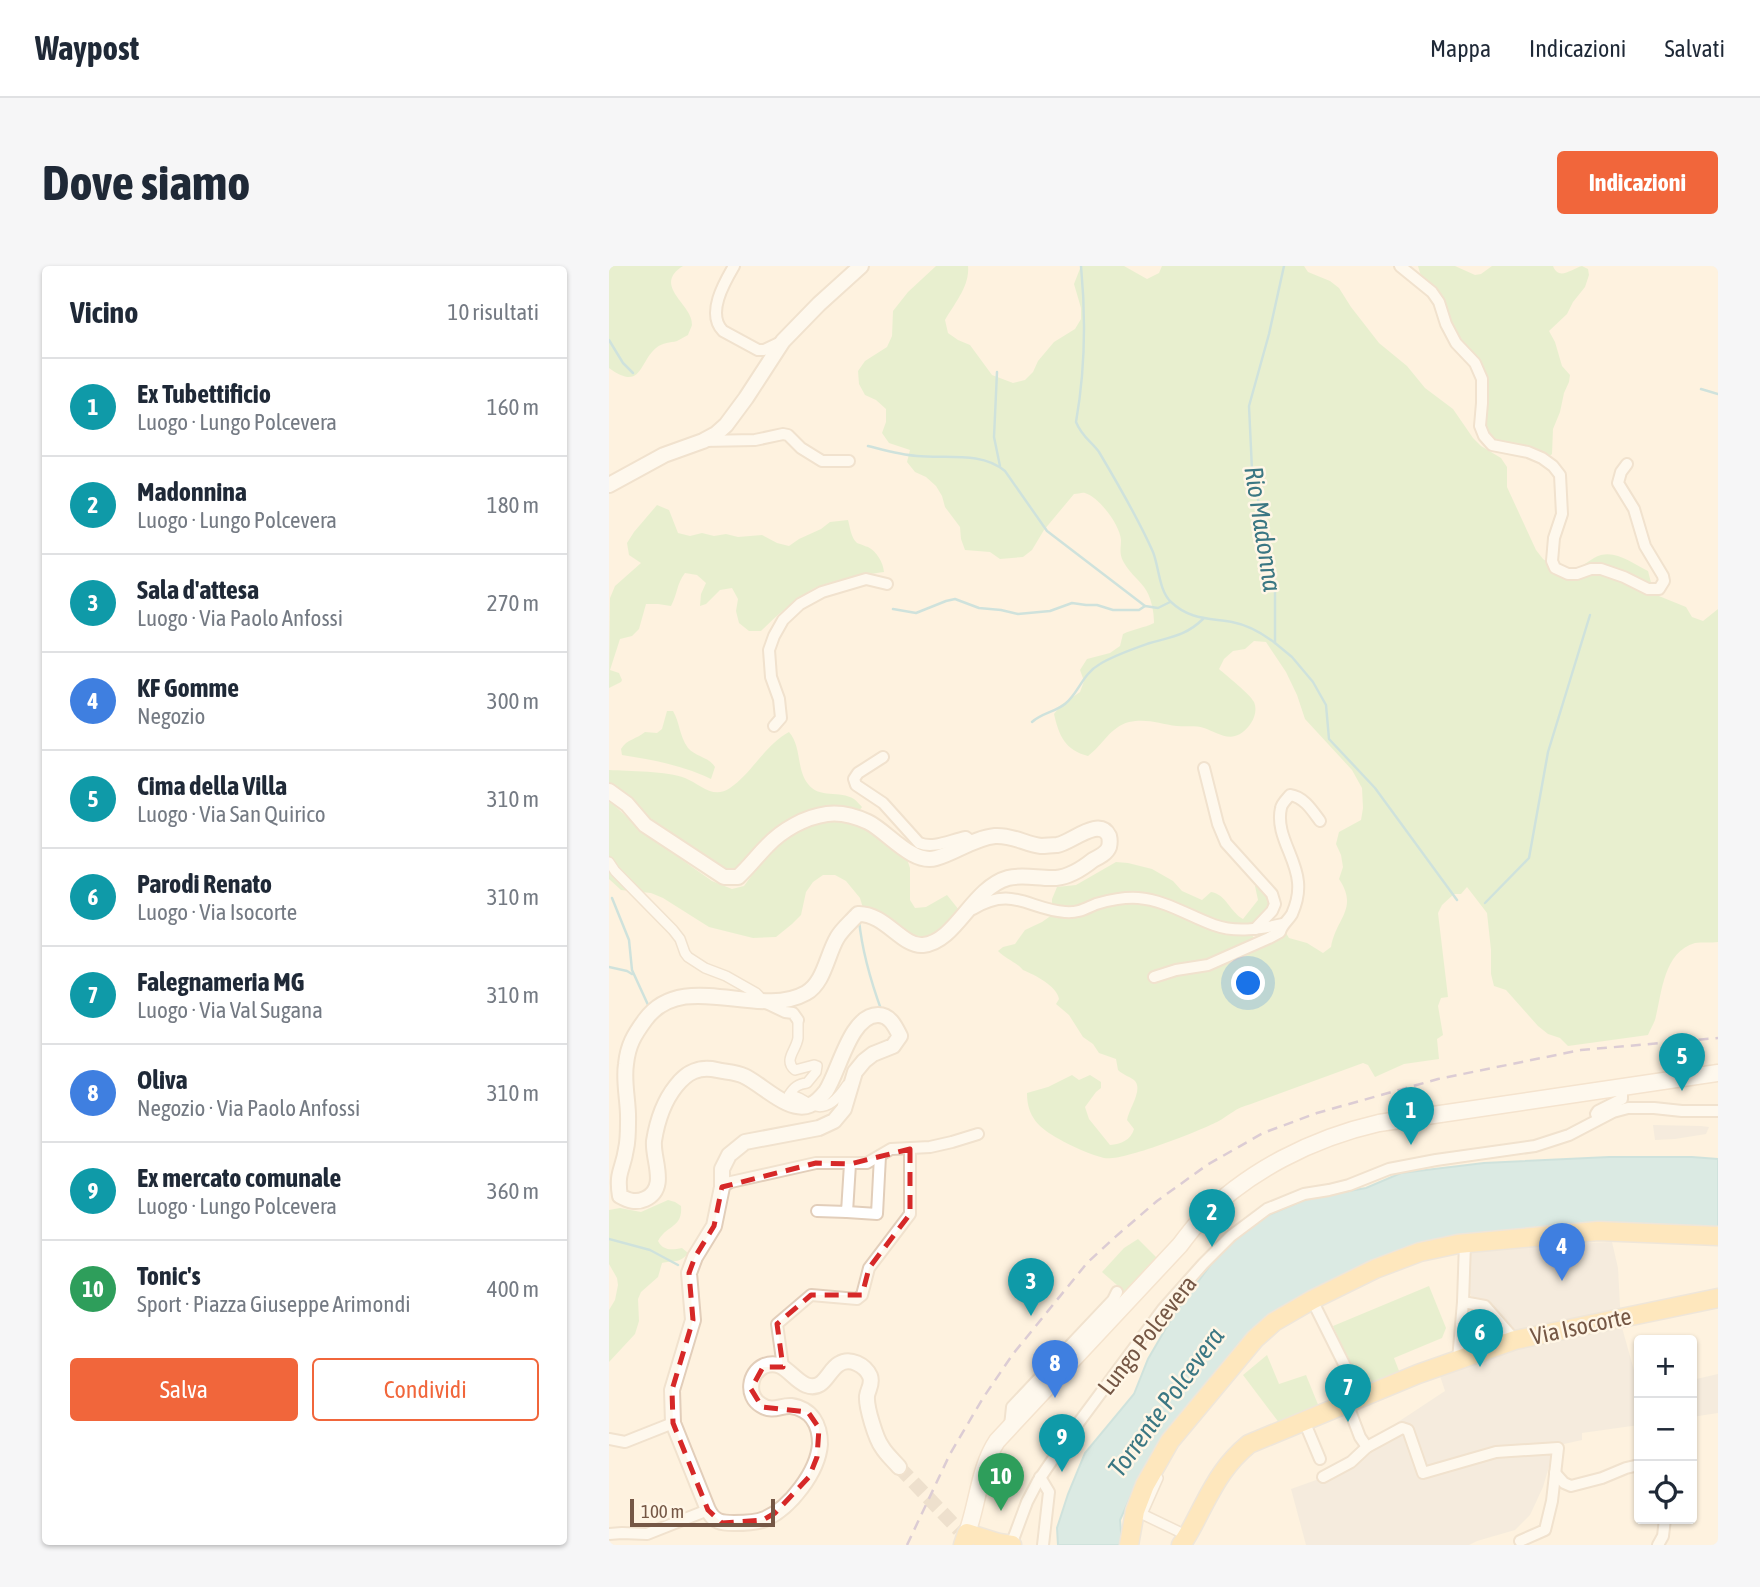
<!DOCTYPE html>
<html lang="it">
<head>
<meta charset="utf-8">
<style>
  :root { --surface:#fff; --page:#f6f6f7; --text:#1f2937; --muted:#747a83; --line:#e0e1e3; --accent:#f1663b }
  body { margin:0; font-family:"Asap Condensed",sans-serif; background:var(--page); color:var(--text) }
  .controls { position:absolute; right:21px; bottom:21px; display:grid; overflow:hidden; border-radius:7px; box-shadow:0 2px 5px #0004 }
  .controls button { width:63px; height:63px; display:grid; place-items:center; padding:0; border:0; border-bottom:2px solid var(--line); background:var(--surface); color:var(--text); font:35px sans-serif }
  .scale { position:absolute; left:21px; bottom:18px; width:145px; box-sizing:border-box; padding-left:7px; border:4px solid #755745; border-top:0; font-size:19px; line-height:24px; white-space:nowrap; color:#755745; -webkit-text-stroke:5px #fff6e6; paint-order:stroke }
  .you { position:absolute; left:640px; top:718px; width:24px; height:24px; margin:-18px; border:5px solid #fff; border-radius:50%; background:#1a73e8; box-shadow:0 0 0 10px #1a73e833 }
  .badge { display:grid; place-items:center; width:46px; height:46px; border-radius:50%; background:var(--accent); color:#fff; font-size:23px; font-weight:700 }
  .pin { position:absolute; translate:-50% -58px; filter:drop-shadow(0 2px 4px #0008) }
  .pin::after { content:''; position:absolute; top:37px; width:24px; height:21px; background:inherit; clip-path:polygon(0 0,100% 0,50% 100%) }
  .list { margin:0; padding:0; list-style:none }
  h2 { display:flex; justify-content:space-between; align-items:center; height:91px; margin:0; padding:0 28px; font-size:30px }
  h2 small { font-size:23px; font-weight:400; color:var(--muted) }
  .list li { display:grid; grid-template-columns:46px 1fr auto; gap:21px; align-items:center; box-sizing:border-box; height:98px; padding:0 28px; border-top:2px solid var(--line) }
  .list b { display:block; font-size:26px; white-space:nowrap }
  .list p { margin:0; font-size:23px; white-space:nowrap; color:var(--muted) }
  .list em { font-size:23px; font-style:normal; color:var(--muted) }
  .actions { display:flex; gap:14px; padding:21px 28px }
  .actions a { flex:1; padding:16px 0; border:2px solid var(--accent); border-radius:7px; text-align:center; font-size:24px; color:var(--accent) }
  .actions .main { background:var(--accent); color:#fff }
  .icon { flex:none; width:38px; height:38px; fill:none; stroke:currentColor; stroke-width:2; stroke-linecap:round; stroke-linejoin:round }
  .map { position:relative; flex:none; width:1109px; height:1279px; overflow:hidden; border-radius:7px }
  header { display:flex; align-items:center; gap:42px; box-sizing:border-box; height:98px; padding:0 35px; background:var(--surface); border-bottom:2px solid var(--line) }
  header strong { font-size:33px }
  nav { display:flex; gap:38px; margin-inline-start:auto; font-size:24px }
  .intro { display:flex; align-items:center; justify-content:space-between; box-sizing:border-box; height:168px; padding:0 42px }
  h1 { margin:0; font-size:49px }
  .button { padding:18px 32px; border-radius:7px; background:var(--accent); color:#fff; font-size:24px; font-weight:700 }
  main { display:flex; gap:42px; padding:0 42px }
  aside { flex:1; background:var(--surface); border-radius:7px; box-shadow:0 2px 5px #0004 }
  .map>svg:first-child { display:block }
</style>
</head>
<body>
<header>
<strong>Waypost</strong>
<nav><a>Mappa</a><a>Indicazioni</a><a>Salvati</a></nav>
</header>
<div class="intro"><h1>Dove siamo</h1><a class="button">Indicazioni</a></div>
<main>
<aside>
<h2>Vicino<small>10 risultati</small></h2>
<ul class="list">
<li><span class="badge" style="background:#0f9aa8">1</span><div><b>Ex Tubettificio</b><p>Luogo · Lungo Polcevera</p></div><em>160 m</em></li>
<li><span class="badge" style="background:#0f9aa8">2</span><div><b>Madonnina</b><p>Luogo · Lungo Polcevera</p></div><em>180 m</em></li>
<li><span class="badge" style="background:#0f9aa8">3</span><div><b>Sala d'attesa</b><p>Luogo · Via Paolo Anfossi</p></div><em>270 m</em></li>
<li><span class="badge" style="background:#3f7fe0">4</span><div><b>KF Gomme</b><p>Negozio</p></div><em>300 m</em></li>
<li><span class="badge" style="background:#0f9aa8">5</span><div><b>Cima della Villa</b><p>Luogo · Via San Quirico</p></div><em>310 m</em></li>
<li><span class="badge" style="background:#0f9aa8">6</span><div><b>Parodi Renato</b><p>Luogo · Via Isocorte</p></div><em>310 m</em></li>
<li><span class="badge" style="background:#0f9aa8">7</span><div><b>Falegnameria MG</b><p>Luogo · Via Val Sugana</p></div><em>310 m</em></li>
<li><span class="badge" style="background:#3f7fe0">8</span><div><b>Oliva</b><p>Negozio · Via Paolo Anfossi</p></div><em>310 m</em></li>
<li><span class="badge" style="background:#0f9aa8">9</span><div><b>Ex mercato comunale</b><p>Luogo · Lungo Polcevera</p></div><em>360 m</em></li>
<li><span class="badge" style="background:#2e9e5b">10</span><div><b>Tonic's</b><p>Sport · Piazza Giuseppe Arimondi</p></div><em>400 m</em></li>
</ul>
<div class="actions"><a class="main">Salva</a><a>Condividi</a></div>
</aside>
<div class="map">
<svg width="1109" height="1279" viewBox="0 0 1109 1279">
  <rect width="100%" height="100%" fill="#fef2df"/>
  <g fill="#ebe3db">
    <polygon points="1044,859 1092,860 1100,861 1097,868 1066,873 1046,874"/>
    <polygon points="1003,976 1009,1002 1012,1058 1030,1122 1030,1159 973,1167 973,1174 946,1180 934,1221 921,1249 906,1264 868,1275 860,1279 697,1279 682,1223 710,1213 779,1166 789,1156 836,1125 829,1104 909,1068 879,1037 862,1030 860,1025 862,982 876,980"/>
    <polygon points="1109,1108 1109,1147 1083,1151 1083,1114"/>
  </g>
  <g fill="#cfecbd">
    <path d="M0 0H74C42 20 85 39 83 59 82 62 80 66 79 69 75 71 72 73 68 75 61 77 54 76 47 82 30 96 33 126 0 102Z"/>
    <path d="M327 0H359C361 20 345 38 336 54L339 67 349 74 361 79 383 109 404 117 416 114 424 106 429 95 445 76 466 63 472 53V42L465 18 472 0H515L538 13 550 7 553 0H695L699 6 721 15 730 22 742 41 770 77 798 100 816 122 844 143 864 172 872 180 892 192 898 201V221L927 284 934 293 943 299 965 305C972 301 978 296 985 292 1004 281 1022 297 1039 305L1045 328 1077 341 1083 351 1094 355 1109 343V676C1102 677 1093 676 1086 677 1054 686 1053 728 1046 754 1044 759 1041 764 1039 769L959 780 951 772 939 768 929 760 897 724 885 720 882 708V684L878 647 858 621 852 628H845L833 639 829 647 839 731 832 732 829 740 834 769 828 773 830 793 795 798 766 811 759 799 754 797 642 838C626 842 621 849 608 856 590 865 513 896 495 892 482 889 462 880 450 873 430 862 418 851 418 827L439 821 463 809 470 814 481 809 492 816V822L487 826 476 841 480 853 501 879C512 878 522 874 525 863L518 854C520 842 535 823 525 814 520 810 514 809 509 804L507 793 490 787 484 778 474 771 460 749 447 738 450 733C448 720 426 709 414 704 407 696 397 693 389 685L394 681 406 678 416 664 433 656 443 649V633L448 621 467 619 507 596 519 597 543 603 564 615 573 625 593 634 602 626C617 628 621 646 634 653L649 634 646 620H652L662 635 660 641 642 665 644 671 651 672 677 667 680 672 698 677 714 687 722 681C727 652 750 643 730 613L734 601 732 589 727 578 730 566 752 554 754 542 753 522 743 504 696 453 688 429 677 406 657 376 645 375 636 383 624 385 615 393 610 403C618 410 641 428 645 436 648 443 646 451 642 457 639 462 632 469 626 470 616 473 604 465 595 462 586 459 577 461 568 460 551 458 538 452 520 456 501 461 494 479 479 490 456 484 450 470 445 448L452 439 471 426 475 415 471 404 478 393 501 387 511 380 514 368C524 363 535 362 545 357 545 345 542 330 535 321 528 312 519 305 514 295 510 287 512 282 512 274 511 259 490 231 476 227 473 226 469 228 465 228L435 264 423 284 414 291 391 293 381 286 356 284 352 273 351 261 336 241 333 230 327 220 317 211 306 206 298 196 301 184 280 177 273 167 277 156V143L267 134 256 129 250 118 249 105 256 95 278 81 283 70 284 45 299 26Z"/>
    <path d="M809 0H846L866 9 872 8 883 0H944C950 15 962 3 973 0L979 3 980 9 976 21 964 36 958 48 940 65 946 76 953 100 961 109 960 116 955 127 951 146 944 163 943 188 938 192 886 176 880 170 877 163 876 150 877 126 852 77 811 7Z"/>
    <path d="M48 239 60 244 69 267 81 270 93 267 105 270 117 268 129 271 153 269 168 277 180 280 190 273 212 263 221 256 239 254C241 261 242 272 248 277 249 277 258 281 259 281 268 286 274 296 275 306 255 309 215 315 199 326 182 337 166 351 152 365H140L130 357 127 345 129 333 123 322 111 324 97 338 91 340 92 328 97 317 88 309 76 307C67 319 69 327 62 340L49 338H37L30 363 23 370 11 373 1 404 10 407 13 414 12 416 0 422 1 332 6 320 32 297 20 289 18 277 25 266Z"/>
    <path d="M58 445H64C71 457 70 469 79 482 87 491 100 491 106 501L102 513C73 499 44 494 13 489L12 483C18 473 28 473 36 466L48 467 53 463Z"/>
    <path d="M180 466C193 481 187 503 199 518 210 533 231 524 245 533 248 535 250 538 253 541L249 546 223 542 124 605H115L43 557 27 537 7 523 0 520V504C19 505 59 505 76 512 91 518 104 534 121 522 143 507 156 479 180 466Z"/>
    <path d="M0 536 5 539 35 567 103 615 123 623 135 620 154 594 180 568 198 560 224 553 238 554 270 569 297 590 301 602V634L306 642 317 641 338 629 350 644C344 653 329 670 318 674 305 678 272 650 261 642H254L251 632 237 615 226 609H214L204 616 197 626 192 649 183 658 167 671 144 672 100 661 54 632 42 627 12 624 0 613Z"/>
    <path d="M59 934 66 936 72 940C74 962 57 959 49 975 54 985 63 984 73 982L79 987C71 998 64 994 53 997L49 1011 32 1026 29 1033 30 1055 26 1068 0 1096V1044L6 1034 9 1019 8 1012 0 998V944L11 942 32 946Z"/>
    <polygon points="529,973 548,992 516,1026 493,1006 515,982"/>
    <polygon points="820,1020 837,1062 833,1072 785,1092 792,1110 745,1129 740,1097 724,1060"/>
    <polygon points="658,1089 670,1118 697,1109 710,1141 671,1158 634,1109"/>
  </g>
  <polygon fill="#b2dfe8" stroke="#98cfda" stroke-width="2" points="1000,891 1083,891 1109,893 1109,964 823,976 712,1024 654,1054 633,1074 555,1169 531,1210 511,1254 513,1279 449,1279 448,1262 459,1228 476,1187 525,1128 539,1093 567,1045 603,997 625,975 657,950 700,932 757,922 792,907 875,897"/>
  <g fill="none" stroke-linecap="round" stroke-linejoin="round">
    <g stroke="#98cfda" stroke-width="2.5">
      <path d="M472 0C477 52 476 105 467 156 473 171 482 175 490 186 509 218 529 252 544 286 550 301 550 325 562 336 581 354 600 352 623 356 639 359 653 367 666 377"/>
      <polyline points="675,0 660,68 640,140 643,204 666,316 666,377 683,391 704,416 717,439 720,473 766,522 848,634"/>
      <polyline points="0,74 14,97 24,107"/>
      <polyline points="388,106 385,171 391,200"/>
      <polyline points="1092,123 1109,128"/>
      <path d="M259 180C275 184 292 189 308 190 337 193 372 185 396 205L438 265 536 340 549 342 561 336"/>
      <polyline points="284,343 307,347 337,335 346,333 370,342 392,344 409,348 441,345 463,337 477,339 488,339 504,344 530,344 536,340"/>
      <path d="M423 456C433 447 446 446 456 438 470 427 473 408 491 398 506 389 524 383 541 377 562 371 578 369 594 353"/>
      <polyline points="3,632 20,674 23,704 40,741"/>
      <polyline points="876,637 920,592 939,486 981,349"/>
      <path d="M250 654C253 685 262 716 273 746"/>
      <polyline points="0,701 18,705 23,708"/>
      <polyline points="0,973 41,984 69,999"/>
    </g>
    <polyline stroke="#dccbb8" stroke-width="14" stroke-dasharray="14 7" stroke-linecap="butt" points="290,1201 350,1264"/>
    <defs>
      <g id="pedestrian">
        <polyline points="0,596 6,605 64,664 71,673 76,687 79,691 96,702 117,710 147,727 150,730 152,735"/>
        <path d="M189 754C189 760 189 766 189 772 187 785 174 794 186 804L205 799 208 800 207 806 198 817C189 818 185 821 180 829 190 830 193 834 201 838 218 847 230 831 238 819"/>
        <polyline points="549,1212 533,1248 579,1270"/>
      </g>
      <g id="minor">
        <path d="M125 0C115 17 97 48 114 65L149 84H155L174 75"/>
        <polyline points="791,0 823,26 830,36 837,58 847,77 866,97 873,113 873,137 871,160 875,170 883,179 919,186 933,192 944,200 951,209 953,248 945,272 943,295 946,302 959,308 968,308 982,303 992,303 1015,311 1039,323 1050,323 1055,315 1054,310 1036,280 1025,243 1009,217 1012,206 1018,198"/>
        <polyline points="94,175 146,174 174,168 179,169 192,182 213,195 240,195"/>
        <polyline points="165,460 172,452 170,433 162,411 160,384 165,370 174,354 191,338 213,326 257,313 278,318"/>
        <path d="M274 491 249 507 245 513 247 519 274 537 310 577C325 583 341 574 357 571L365 577"/>
        <polyline points="595,502 609,558 617,577 663,628 666,638 663,645 646,663"/>
        <path d="M364 643C403 619 419 643 456 646 470 647 475 643 487 638 499 634 517 631 529 632 556 634 580 650 605 659 627 667 651 663 674 658"/>
        <path d="M545 711 567 704 599 699 660 672 671 666C673 658 679 655 683 648 687 639 690 626 689 616 687 591 666 568 672 542 673 537 678 533 681 529 695 531 703 544 711 555"/>
        <polyline points="155,736 176,746 184,747 189,754"/>
        <polyline points="987,848 989,845 1013,833 1013,821"/>
        <polyline points="113,921 122,916 207,897 258,897 282,883 321,881 343,876 369,868"/>
        <polyline points="208,945 238,946 241,898"/>
        <polyline points="238,946 268,948 271,890"/>
        <polyline points="703,1034 737,1102 739,1128 738,1137 751,1171 758,1181 793,1162 799,1164 814,1207 887,1186 949,1182 943,1235 936,1264 911,1275"/>
        <polyline points="854,1036 876,1040 906,1074"/>
        <polyline points="849,1094 854,1036 856,977"/>
        <polyline points="174,1101 168,1058 202,1029 248,1033 253,1029 260,1002 301,948 301,883"/>
        <polyline points="695,1155 711,1193"/>
        <polyline points="401,1160 403,1141 504,1034 508,1026"/>
        <polyline points="0,1173 16,1176 64,1157"/>
        <polyline points="946,1207 955,1217 962,1220 993,1212 1017,1202 1030,1199"/>
        <polyline points="431,1211 440,1226 434,1279"/>
        <polyline points="714,1211 742,1196 758,1181"/>
        <polyline points="0,1268 13,1267 38,1268 99,1244"/>
        <polyline points="400,1279 405,1271 418,1236 429,1215 459,1171 554,1043 594,998 622,970 658,943 695,928 720,924 740,919 780,903 827,894 926,880 960,869 1004,846 1019,842 1045,842 1073,845 1109,845"/>
        <polyline points="1049,1279 1054,1270 1056,1253"/>
      </g>
      <g id="tertiary">
        <polyline points="0,219 55,189 94,175 107,168 117,159 137,132 174,75 210,38 252,0"/>
        <path d="M0 525 18 538 36 559 115 611H129C140 601 148 590 158 580 173 564 196 551 218 548 232 546 246 550 259 556 278 565 303 599 327 592 346 587 365 572 386 570 404 569 416 578 432 580 437 580 443 579 448 579 462 577 490 550 500 570 501 574 501 577 500 581 498 587 490 591 484 594 474 602 459 611 447 612 431 613 414 608 399 612 363 622 347 676 314 679 293 681 276 647 249 648 242 656 233 663 228 672 218 689 215 717 197 727 149 754 74 702 36 754 25 769 19 779 17 798 14 817 20 837 19 856 19 865 19 875 17 883 14 904 7 906 11 930 20 935 27 937 36 933 60 922 43 893 45 875 48 856 55 835 67 820 78 806 90 800 108 804 117 806 127 806 135 810 153 818 180 848 201 839 206 837 213 830 217 825 230 806 241 749 269 749 281 749 286 760 291 770L284 780 264 788 255 795 246 806 235 843 225 855 210 862 136 876 120 889 113 903V921L105 960 86 991 80 1007 84 1054 63 1124 64 1157 99 1244C105 1256 112 1257 125 1257 135 1257 147 1257 156 1253 181 1242 209 1206 211 1178 211 1159 203 1143 182 1140 172 1139 164 1147 152 1139 137 1130 140 1107 155 1100 175 1092 182 1113 197 1119 215 1126 219 1104 230 1098 241 1091 256 1099 261 1110 264 1118 259 1123 258 1130 257 1141 267 1173 273 1181 277 1188 285 1195 290 1201"/>
      </g>
      <path id="secondary" d="M358 1267C369 1237 370 1202 388 1175L571 979C577 971 584 962 591 954 638 905 704 872 770 857L1109 807"/>
      <g id="primary">
        <polyline points="354,1279 358,1267 390,1277 403,1279"/>
        <polyline points="520,1279 526,1245 536,1219 561,1175 646,1073 665,1056 703,1034 766,1003 811,986 849,978 989,965 1109,970"/>
        <path d="M572 1279C581 1267 587 1253 594 1240 607 1215 618 1196 640 1178L809 1108 906 1074 1109 1032"/>
      </g>
    </defs>
    <use href="#pedestrian" stroke="#e2ceba" stroke-width="12"/>
    <use href="#minor" stroke="#e2ceba" stroke-width="14"/>
    <use href="#tertiary" stroke="#e2ceba" stroke-width="18"/>
    <use href="#secondary" stroke="#ead1ba" stroke-width="19"/>
    <use href="#primary" stroke="#ded7d2" stroke-width="21"/>
    <use href="#pedestrian" stroke="#fff" stroke-width="9"/>
    <use href="#minor" stroke="#fff" stroke-width="10"/>
    <use href="#tertiary" stroke="#fff" stroke-width="14"/>
    <use href="#secondary" stroke="#fff" stroke-width="16"/>
    <use href="#primary" stroke="#ffd994" stroke-width="18"/>
    <polyline stroke="#b49ec7" stroke-width="2.5" stroke-dasharray="10 7" stroke-linecap="butt" points="298,1279 341,1188 374,1132 404,1088 478,997 505,972 548,935 598,899 654,867 708,847 829,813 972,784 1109,772"/>
  </g>
  <path d="M0 0H1109V1279H0ZM301 883V948L260 1002 253 1029H202L168 1058 174 1101H154L142 1123 153 1141 199 1146 210 1162 208 1191 200 1211 166 1247 154 1254 113 1257 99 1244 64 1157 63 1124 84 1054 80 1007 86 991 105 960 113 921 207 897 241 898Z" fill="#fef2df" fill-opacity=".55" fill-rule="evenodd"/>
  <path fill="none" stroke="#d62828" stroke-width="5" stroke-dasharray="14 9" stroke-linejoin="round" d="M301 883V948L260 1002 253 1029H202L168 1058 174 1101H154L142 1123 153 1141 199 1146 210 1162 208 1191 200 1211 166 1247 154 1254 113 1257 99 1244 64 1157 63 1124 84 1054 80 1007 86 991 105 960 113 921 207 897 241 898Z"/>
  <g text-anchor="middle" dominant-baseline="central" stroke-width="5" stroke-linejoin="round" paint-order="stroke">
    <g font-size="24" fill="#755745" stroke="#fff6e6">
      <text transform="translate(972 1060) rotate(-12)">Via Isocorte</text>
      <text transform="translate(538 1069) rotate(-52)">Lungo Polcevera</text>
    </g>
    <g font-size="26" font-style="italic" fill="#3b7783" stroke="#fff6e6">
      <text transform="translate(654 263) rotate(81)">Rio Madonna</text>
      <text transform="translate(557 1136) rotate(-54)">Torrente Polcevera</text>
    </g>
  </g>
</svg>
<div class="controls">
<button>+</button>
<button>−</button>
<button><svg class="icon" aria-label="locate" viewBox="0 0 24 24"><circle cx="12" cy="12" r="6"/><path d="M12 2v4M12 18v4M2 12h4M18 12h4"/></svg></button>
</div>
<div class="scale">100 m</div>
<div class="you"></div>
<div class="pin badge" style="left:802px;top:879px;background:#0f9aa8">1</div>
<div class="pin badge" style="left:603px;top:981px;background:#0f9aa8">2</div>
<div class="pin badge" style="left:422px;top:1050px;background:#0f9aa8">3</div>
<div class="pin badge" style="left:953px;top:1015px;background:#3f7fe0">4</div>
<div class="pin badge" style="left:1073px;top:825px;background:#0f9aa8">5</div>
<div class="pin badge" style="left:871px;top:1101px;background:#0f9aa8">6</div>
<div class="pin badge" style="left:739px;top:1156px;background:#0f9aa8">7</div>
<div class="pin badge" style="left:446px;top:1132px;background:#3f7fe0">8</div>
<div class="pin badge" style="left:453px;top:1206px;background:#0f9aa8">9</div>
<div class="pin badge" style="left:392px;top:1245px;background:#2e9e5b">10</div>
</div>
</main>
</body>
</html>
